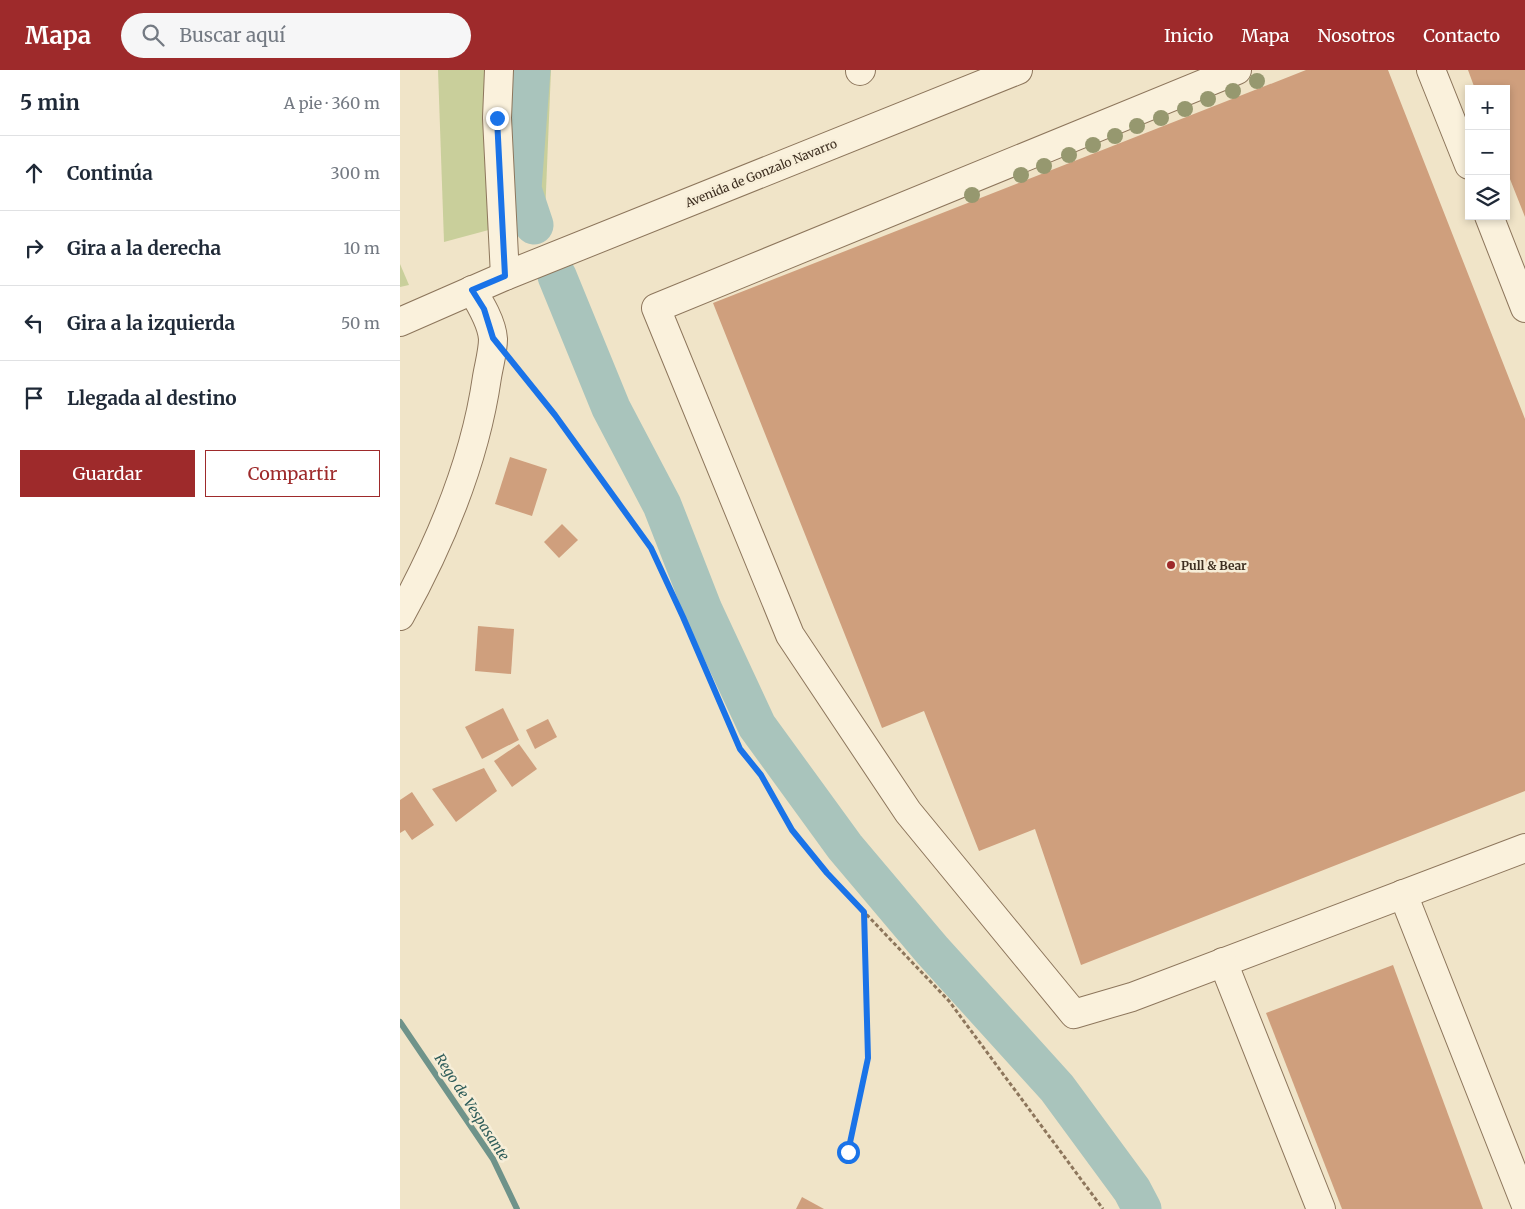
<!DOCTYPE html>
<html lang="es">
<head>
<meta charset="utf-8">
<style>
  :root { --surface:#fff; --page:#f6f6f7; --text:#1f2937; --muted:#747a83; --line:#e0e1e3; --accent:#9e2a2b }
  body { margin:0; font-family:Merriweather,serif; background:var(--page); color:var(--text) }
  .controls { position:absolute; right:15px; top:15px; display:grid; overflow:hidden; border-radius:0px; box-shadow:0 2px 8px #0003 }
  .controls button { width:45px; height:45px; display:grid; place-items:center; padding:0; border:0; border-bottom:1px solid var(--line); background:var(--surface); color:var(--text); font:25px sans-serif }
  .stop { position:absolute; width:15px; height:15px; margin:-11px; border:4px solid #1a73e8; border-radius:50%; background:#fff }
  .stop.end { background:#1a73e8; border-color:#fff; box-shadow:0 1px 5px #0008 }
  .list { margin:0; padding:0; list-style:none }
  h2 { display:flex; justify-content:space-between; align-items:center; height:65px; margin:0; padding:0 20px; font-size:21px }
  h2 small { font-size:16px; font-weight:400; color:var(--muted) }
  .list li { display:grid; grid-template-columns:32px 1fr auto; gap:15px; align-items:center; box-sizing:border-box; height:75px; padding:0 20px; border-top:1px solid var(--line) }
  .list b { display:block; font-size:19px; white-space:nowrap }
  .list em { font-size:16px; font-style:normal; color:var(--muted) }
  .actions { display:flex; gap:10px; padding:15px 20px }
  .actions a { flex:1; padding:11px 0; border:1px solid var(--accent); border-radius:0px; text-align:center; font-size:18px; color:var(--accent) }
  .actions .main { background:var(--accent); color:#fff }
  .icon { flex:none; width:28px; height:28px; fill:none; stroke:currentColor; stroke-width:2; stroke-linecap:round; stroke-linejoin:round }
  .map { position:relative; flex:none; width:1125px; height:1139px; overflow:hidden }
  header { display:flex; align-items:center; gap:30px; box-sizing:border-box; height:70px; padding:0 25px; background:var(--accent); color:#fff }
  header strong { font-size:24px }
  nav { display:flex; gap:28px; margin-inline-start:auto; font-size:18px }
  .search { width:350px; height:45px; background:var(--page); display:flex; align-items:center; gap:12px; box-sizing:border-box; padding:0 18px; border-radius:28px; color:var(--muted); font-size:19px }
  main { display:flex }
  aside { flex:1; background:var(--surface) }
  .map>svg:first-child { display:block }
</style>
</head>
<body>
<header>
<strong>Mapa</strong>
<div class="search"><svg class="icon" aria-label="search" viewBox="0 0 24 24"><circle cx="10" cy="10" r="6"/><path d="M15 15l6 6"/></svg>Buscar aquí</div>
<nav><a>Inicio</a><a>Mapa</a><a>Nosotros</a><a>Contacto</a></nav>
</header>
<main>
<aside>
<h2>5 min<small>A pie · 360 m</small></h2>
<ul class="list">
<li><svg class="icon" aria-label="ahead" viewBox="0 0 24 24"><path d="M12 20V5M6 11l6-6 6 6"/></svg><div><b>Continúa</b></div><em>300 m</em></li>
<li><svg class="icon" aria-label="right" viewBox="0 0 24 24"><path d="M7 20v-9h11M14 6l5 5-5 5"/></svg><div><b>Gira a la derecha</b></div><em>10 m</em></li>
<li><svg class="icon" aria-label="left" viewBox="0 0 24 24"><path d="M17 20v-9H6M10 6l-5 5 5 5"/></svg><div><b>Gira a la izquierda</b></div><em>50 m</em></li>
<li><svg class="icon" aria-label="arrive" viewBox="0 0 24 24"><path d="M6 21V4h12l-3 4 3 4H6"/></svg><div><b>Llegada al destino</b></div></li>
</ul>
<div class="actions"><a class="main">Guardar</a><a>Compartir</a></div>
</aside>
<div class="map">
<svg width="1125" height="1139" viewBox="0 0 1125 1139">
  <rect width="100%" height="100%" fill="#f0e4c8"/>
  <g fill="#c9cf9b">
    <polygon points="38,0 151,0 145,145 44,172"/>
    <polygon points="0,194 9,215 0,217"/>
  </g>
  <g fill="none" stroke-linecap="round" stroke-linejoin="round">
    <polyline stroke="#6f938a" stroke-width="6" points="0,952 93,1089 117,1139"/>
    <g stroke="#a9c4bc" stroke-width="39">
      <polyline points="131,0 122,119 134,155"/>
      <polyline points="157,206 211,338 262,435 303,540 357,656 445,777 532,880 657,1018 732,1120 742,1139"/>
    </g>
  </g>
  <g fill="#cf9f7d">
    <polygon points="906,0 988,0 1125,349 1125,721 681,895 635,759 579,781 524,641 482,658 313,233"/>
    <polygon points="1068,0 1125,0 1125,147 1106,99 1106,19 1075,19"/>
    <polygon points="110,387 147,399 132,446 95,434"/>
    <polygon points="162,454 178,470 159,488 144,472"/>
    <polygon points="78,556 114,559 111,604 75,601"/>
    <polygon points="103,638 119,670 82,689 65,657"/>
    <polygon points="148,649 157,667 135,679 126,660"/>
    <polygon points="119,674 137,699 112,717 94,691"/>
    <polygon points="84,698 97,721 56,752 32,719"/>
    <polygon points="12,722 34,755 12,770 5,760 0,763 0,730"/>
    <polygon points="993,895 1083,1139 942,1139 866,943"/>
    <polygon points="402,1127 424,1139 396,1139"/>
  </g>
  <g fill="none" stroke-linecap="round" stroke-linejoin="round">
    <defs>
      <g id="minor">
        <polyline points="99,0 97,48 105,206"/>
        <polyline points="837,0 256,238 390,565 508,742 674,944 732,927 1125,778"/>
        <polyline points="1031,0 1069,95"/>
        <polyline points="460,1 461,0"/>
        <polyline points="1089,146 1125,238"/>
        <polyline points="0,252 105,206 618,0"/>
        <path d="M0 546C41 472 75 391 87 307 89 295 93 281 93 269 92 253 80 233 72 220"/>
        <polyline points="1003,824 1125,1133"/>
        <polyline points="823,892 921,1139"/>
      </g>
    </defs>
    <use href="#minor" stroke="#8d765c" stroke-width="30"/>
    <g stroke="#8d765c" stroke-width="3" stroke-dasharray="4 2.5" stroke-linecap="butt">
      <polyline points="115,296 155,345 251,477 283,547 340,679 361,705 392,760 427,803 549,931 703,1139"/>
      <polyline points="448,1082 468,988 464,843"/>
    </g>
    <use href="#minor" stroke="#faf1dc" stroke-width="28"/>
  </g>
  <g fill="#96986f">
    <circle cx="857" cy="11" r="8"/>
    <circle cx="833" cy="21" r="8"/>
    <circle cx="808" cy="29" r="8"/>
    <circle cx="785" cy="39" r="8"/>
    <circle cx="761" cy="48" r="8"/>
    <circle cx="737" cy="56" r="8"/>
    <circle cx="715" cy="66" r="8"/>
    <circle cx="693" cy="75" r="8"/>
    <circle cx="669" cy="85" r="8"/>
    <circle cx="644" cy="96" r="8"/>
    <circle cx="621" cy="105" r="8"/>
    <circle cx="572" cy="125" r="8"/>
  </g>
  <g fill="none" stroke-linecap="round" stroke-linejoin="round">
    <polyline stroke="#1a73e8" stroke-width="6" points="97,48 105,206 72,220 84,239 93,268 155,345 251,478 283,547 340,679 361,705 392,760 427,803 464,842 468,988 448,1082"/>
  </g>
  <circle fill="#9e2a2b" stroke="#f7eed8" stroke-width="2" cx="771" cy="495" r="5"/>
  <g text-anchor="middle" dominant-baseline="central" stroke-width="5" stroke-linejoin="round" paint-order="stroke">
    <g font-size="12" fill="#3d2e20" stroke="#f7eed8">
      <text transform="translate(361 103) rotate(-22)">Avenida de Gonzalo Navarro</text>
    </g>
    <g font-size="12" font-weight="bold" fill="#3d2e20" stroke="#f7eed8" text-anchor="start">
      <text x="781" y="495">Pull &amp; Bear</text>
    </g>
    <g font-size="14" font-style="italic" fill="#2f5d5a" stroke="#f7eed8">
      <text transform="translate(72 1037) rotate(57)">Rego de Vespasante</text>
    </g>
  </g>
</svg>
<div class="controls">
<button>+</button>
<button>−</button>
<button><svg class="icon" aria-label="layers" viewBox="0 0 24 24"><path d="M12 4l9 5-9 5-9-5zM3 14l9 5 9-5"/></svg></button>
</div>
<div class="stop" style="left:448px;top:1082px"></div>
<div class="stop end" style="left:97px;top:48px"></div>
</div>
</main>
</body>
</html>
